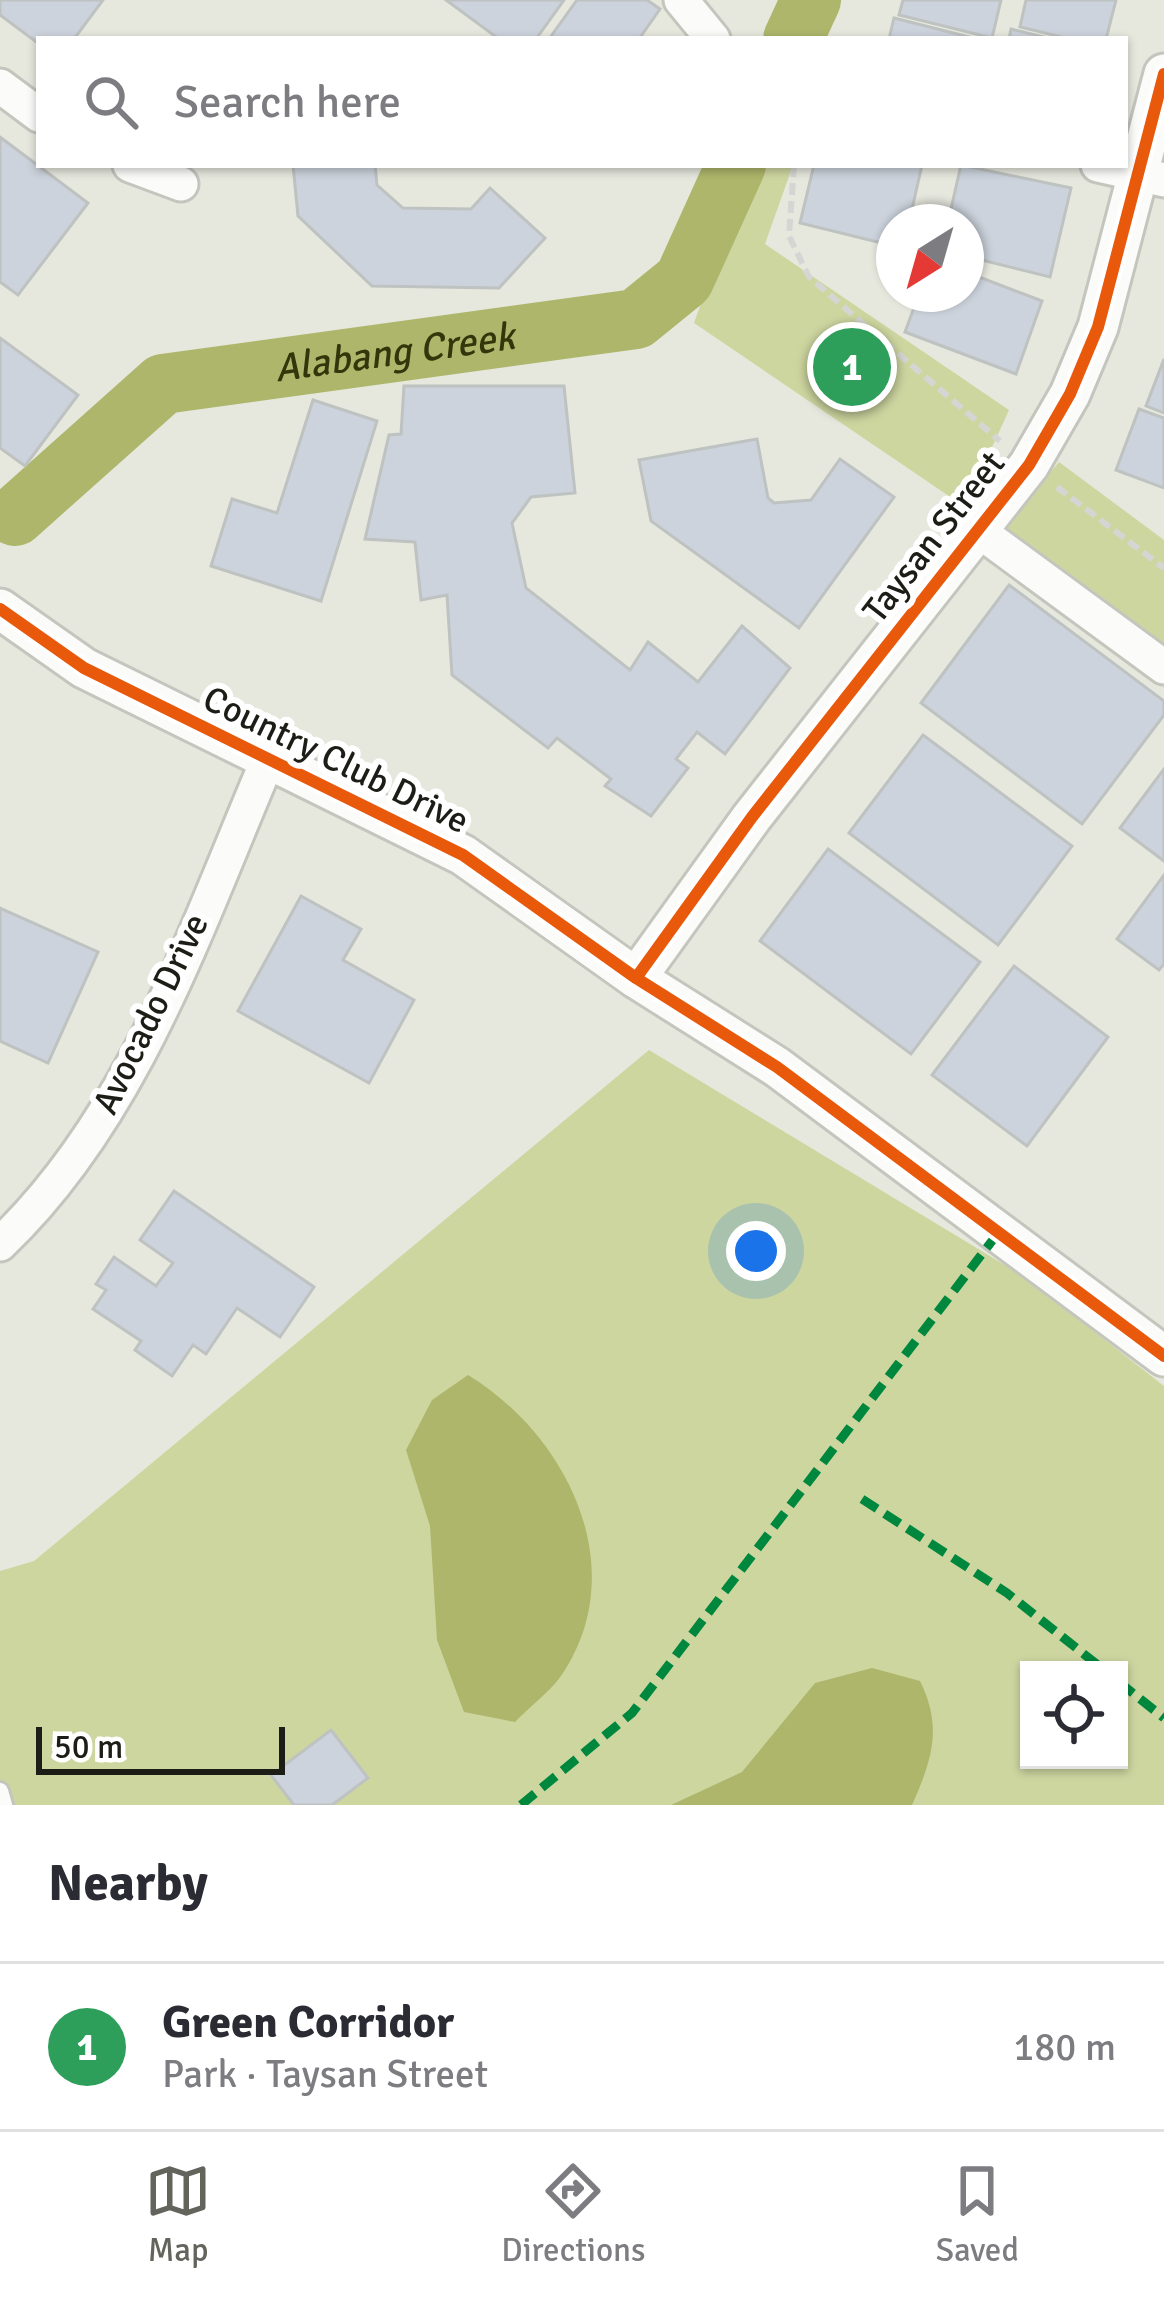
<!DOCTYPE html>
<html lang="en">
<head>
<meta charset="utf-8">
<style>
  :root { --surface:#fff; --page:#f7f7f7; --text:#2b2b33; --muted:#7c7c81; --line:#e1e1e2; --accent:#63645c }
  body { margin:0; font-family:Signika,sans-serif; background:var(--page); color:var(--text) }
  .controls { position:absolute; right:36px; bottom:36px; display:grid; overflow:hidden; border-radius:0px; box-shadow:0 3px 9px #0004 }
  .controls button { width:108px; height:108px; display:grid; place-items:center; padding:0; border:0; border-bottom:3px solid var(--line); background:var(--surface); color:var(--text); font:60px sans-serif }
  .compass { position:absolute; left:876px; top:204px; width:108px; height:108px; border-radius:50%; background:var(--surface); box-shadow:0 3px 9px #0004; rotate:217deg }
  .scale { position:absolute; left:36px; bottom:30px; width:249px; box-sizing:border-box; padding-left:12px; border:6px solid #1c1d16; border-top:0; font-size:33px; line-height:42px; white-space:nowrap; color:#1c1d16; -webkit-text-stroke:9px #fff; paint-order:stroke }
  .you { position:absolute; left:756px; top:1251px; width:42px; height:42px; margin:-30px; border:9px solid #fff; border-radius:50%; background:#1a73e8; box-shadow:0 0 0 18px #1a73e833 }
  .badge { display:grid; place-items:center; width:78px; height:78px; border-radius:50%; background:var(--accent); color:#fff; font-size:39px; font-weight:700 }
  .pin { position:absolute; translate:-50% -50%; border:6px solid #fff; box-shadow:0 3px 12px #0006 }
  .list { margin:0; padding:0; list-style:none }
  h2 { display:flex; justify-content:space-between; align-items:center; height:156px; margin:0; padding:0 48px; font-size:51px }
  h2 small { font-size:39px; font-weight:400; color:var(--muted) }
  .list li { display:grid; grid-template-columns:78px 1fr auto; gap:36px; align-items:center; box-sizing:border-box; height:168px; padding:0 48px; border-top:3px solid var(--line) }
  .list b { display:block; font-size:45px; white-space:nowrap }
  .list p { margin:0; font-size:39px; white-space:nowrap; color:var(--muted) }
  .list em { font-size:39px; font-style:normal; color:var(--muted) }
  .icon { flex:none; width:66px; height:66px; fill:none; stroke:currentColor; stroke-width:2; stroke-linecap:round; stroke-linejoin:round }
  .map { position:relative; flex:none; width:1164px; height:1805px; overflow:hidden }
  .search { position:absolute; background:var(--surface); box-shadow:0 3px 9px #0004; left:36px; right:36px; top:36px; height:132px; display:flex; align-items:center; gap:30px; box-sizing:border-box; padding:0 42px; border-radius:0px; color:var(--muted); font-size:45px }
  .sheet { height:324px; background:var(--surface) }
  nav { display:flex; justify-content:space-around; align-items:center; box-sizing:border-box; height:168px; border-top:3px solid var(--line); background:var(--surface); font-size:33px; color:var(--muted) }
  nav a { display:grid; justify-items:center; gap:6px }
  nav .on { color:var(--accent) }
  .map>svg:first-child { display:block }
</style>
</head>
<body>
<div class="map">
<svg width="1164" height="1805" viewBox="0 0 1164 1805">
  <rect width="100%" height="100%" fill="#e6e8de"/>
  <g fill="#ced6a0" fill-rule="evenodd">
    <polygon points="750,165 793,165 765,244 1009,410 965,507 694,323"/>
    <polygon points="1059,462 1164,540 1164,647 1002,528"/>
    <path d="M649 1050 1023 1276 1164 1386V1805H0V1571L34 1561ZM1029 1670H1119V1760H1029Z"/>
  </g>
  <g fill="#adb66a">
    <path d="M468 1375C567 1435 634 1569 561 1676 549 1693 529 1707 515 1722L464 1712 437 1640 430 1526 406 1450 432 1400Z"/>
    <path d="M872 1668 920 1681C943 1727 932 1760 912 1805H671L742 1772 815 1683Z"/>
  </g>
  <g fill="none" stroke-linecap="round" stroke-linejoin="round">
    <g stroke="#adb66a" stroke-width="60">
      <polyline points="793,39 811,0"/>
      <path id="s1" d="M15 516 163 384 636 319 684 280 736 165"/>
    </g>
  </g>
  <g fill="#ccd3dc" stroke="#bec2c0" stroke-width="3">
    <polygon points="0,0 103,0 74,39 39,39 39,44 0,15"/>
    <polygon points="446,0 564,0 536,39 499,39"/>
    <polygon points="577,0 647,0 660,9 639,39 549,39"/>
    <polygon points="903,0 1001,0 992,38 899,15"/>
    <polygon points="1026,0 1116,0 1106,39 1070,39 1020,27"/>
    <polygon points="894,18 977,39 889,39"/>
    <polygon points="1011,29 1052,39 1009,39"/>
    <polygon points="0,137 88,203 18,295 0,282"/>
    <polygon points="293,165 375,165 377,185 403,208 471,209 490,188 545,238 499,288 372,286 298,216"/>
    <polygon points="814,165 922,165 909,222 894,222 894,246 800,223"/>
    <polygon points="961,165 1071,188 1050,277 966,256 966,222 948,222"/>
    <polygon points="966,272 1042,301 1016,374 905,332 919,294 966,294"/>
    <polygon points="0,338 78,395 25,466 0,448"/>
    <polygon points="1164,359 1164,413 1146,406"/>
    <polygon points="404,386 564,386 575,493 531,497 512,523 526,588 630,670 648,642 698,682 742,626 790,668 725,754 697,732 676,759 688,768 651,816 605,786 611,779 557,738 548,748 452,675 447,595 421,600 415,542 365,539 389,435 401,434"/>
    <polygon points="313,400 377,421 321,601 211,566 232,499 277,513"/>
    <polygon points="1139,409 1164,418 1164,488 1116,470"/>
    <polygon points="757,439 768,498 774,503 811,500 840,459 894,497 799,628 651,521 639,460"/>
    <polygon points="1009,585 1164,701 1164,715 1082,824 921,703"/>
    <polygon points="923,735 1072,846 998,945 849,833"/>
    <polygon points="1164,769 1164,861 1120,828"/>
    <polygon points="828,849 980,962 911,1054 760,941"/>
    <polygon points="1164,875 1164,964 1159,970 1117,939"/>
    <polygon points="301,896 361,929 343,960 414,1000 369,1083 238,1011"/>
    <polygon points="0,908 98,952 48,1063 0,1041"/>
    <polygon points="1014,966 1108,1037 1027,1146 932,1075"/>
    <polygon points="174,1191 314,1287 280,1337 237,1308 206,1354 193,1345 172,1376 135,1350 141,1341 93,1309 106,1290 96,1284 114,1257 156,1286 173,1263 140,1240"/>
    <polygon points="331,1730 368,1778 332,1805 294,1805 271,1775"/>
  </g>
  <g fill="none" stroke-linecap="round" stroke-linejoin="round">
    <defs>
      <polyline id="service" points="0,1791 4,1805"/>
      <g id="minor">
        <polyline points="681,0 713,39"/>
        <polyline points="0,86 39,115"/>
        <polyline points="130,165 181,184"/>
        <polyline points="1098,165 1164,180"/>
        <polyline points="979,531 1164,667"/>
        <path d="M0 1244C134 1117 196 928 267 762"/>
      </g>
      <g id="tertiary">
        <polyline points="0,609 84,668 463,855 636,978 777,1067 1164,1356"/>
        <polyline points="636,978 752,817 1029,465 1070,394 1098,327 1164,74"/>
      </g>
    </defs>
    <use href="#service" stroke="#c4c6be" stroke-width="22"/>
    <use href="#minor" stroke="#c4c6be" stroke-width="39"/>
    <use href="#tertiary" stroke="#c4c6be" stroke-width="45"/>
    <g stroke="#d5d6d3" stroke-width="6" stroke-dasharray="12 6" stroke-linecap="butt">
      <polyline points="794,165 789,236 809,277 1000,441"/>
      <polyline points="1057,487 1164,568"/>
    </g>
    <use href="#service" stroke="#fbfcfa" stroke-width="16"/>
    <use href="#minor" stroke="#fbfcfa" stroke-width="33"/>
    <use href="#tertiary" stroke="#fbfcfa" stroke-width="39"/>
    <g stroke="#00873e" stroke-width="9" stroke-dasharray="18 9" stroke-linecap="butt">
      <polyline points="862,1499 1007,1593 1104,1670"/>
      <polyline points="1119,1682 1164,1718"/>
      <polyline points="521,1805 632,1713 998,1233"/>
    </g>
    <defs>
      <g id="cycleway">
        <polyline points="0,609 84,668 463,855 636,978 777,1067 1164,1356"/>
        <polyline points="636,978 752,817 1029,465 1070,394 1098,327 1164,74"/>
      </g>
    </defs>
    <use href="#cycleway" stroke="#fff" stroke-width="20"/>
    <use href="#cycleway" stroke="#e8590c" stroke-width="12"/>
  </g>
  <g text-anchor="middle" dominant-baseline="central" stroke-width="12" stroke-linejoin="round" paint-order="stroke">
    <g font-size="36" fill="#1c1d16" stroke="#fff">
      <text transform="translate(934 537) rotate(-52)">Taysan Street</text>
      <text transform="translate(336 760) rotate(26)">Country Club Drive</text>
      <text transform="translate(151 1014) rotate(-64)">Avocado Drive</text>
    </g>
    <g font-size="39" font-style="italic" fill="#32370b" stroke="#fff">
      <text stroke="none"><textPath href="#s1" startOffset="432">Alabang Creek</textPath></text>
    </g>
  </g>
</svg>
<div class="controls">
<button><svg class="icon" aria-label="locate" viewBox="0 0 24 24"><circle cx="12" cy="12" r="6"/><path d="M12 2v4M12 18v4M2 12h4M18 12h4"/></svg></button>
</div>
<svg class="compass" viewBox="-18 -18 36 36"><path d="M0-13l5 13h-10z" fill="#e53935"/><path d="M0 13l5-13h-10z" fill="#7c7c81"/></svg>
<div class="scale">50 m</div>
<div class="you"></div>
<div class="pin badge" style="left:852px;top:367px;background:#2e9e5b">1</div>
<div class="search"><svg class="icon" aria-label="search" viewBox="0 0 24 24"><circle cx="10" cy="10" r="6"/><path d="M15 15l6 6"/></svg>Search here</div>
</div>
<section class="sheet">
<h2>Nearby<small></small></h2>
<ul class="list">
<li><span class="badge" style="background:#2e9e5b">1</span><div><b>Green Corridor</b><p>Park · Taysan Street</p></div><em>180 m</em></li>
</ul>
</section>
<nav>
<a class="on"><svg class="icon" aria-label="map" viewBox="0 0 24 24"><path d="M3 6l6-2 6 2 6-2v14l-6 2-6-2-6 2zM9 4v14M15 6v14"/></svg>Map</a>
<a><svg class="icon" aria-label="directions" viewBox="0 0 24 24"><path d="M12 3l9 9-9 9-9-9zM9 14v-3h6M13 9l2 2-2 2"/></svg>Directions</a>
<a><svg class="icon" aria-label="saved" viewBox="0 0 24 24"><path d="M7 4h10v16l-5-4-5 4z"/></svg>Saved</a>
</nav>
</body>
</html>
